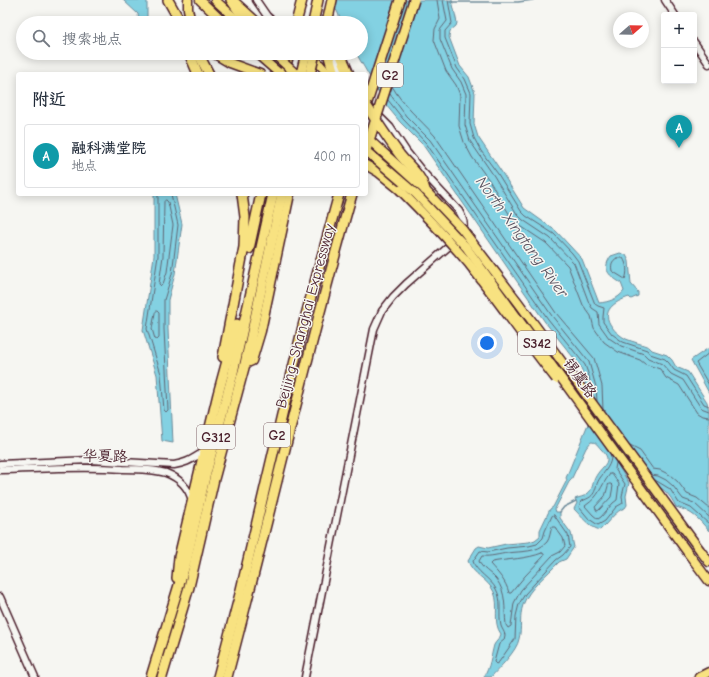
<!DOCTYPE html>
<html lang="zh">
<head>
<meta charset="utf-8">
<style>
  :root { --surface:#fff; --page:#f6f6f7; --text:#1f2937; --muted:#747a83; --line:#e0e1e3; --accent:#0b8043 }
  body { margin:0; font-family:"Comic Neue","LXGW WenKai TC",sans-serif; background:var(--page); color:var(--text) }
  .controls { position:absolute; right:12px; top:12px; display:grid; overflow:hidden; border-radius:4px; box-shadow:0 2px 10px #0003 }
  .controls button { width:36px; height:36px; display:grid; place-items:center; padding:0; border:0; border-bottom:1px solid var(--line); background:var(--surface); color:var(--text); font:20px sans-serif }
  .compass { position:absolute; left:613px; top:12px; width:36px; height:36px; border-radius:50%; background:var(--surface); box-shadow:0 2px 10px #0003; rotate:70deg }
  .you { position:absolute; left:487px; top:343px; width:14px; height:14px; margin:-10px; border:3px solid #fff; border-radius:50%; background:#1a73e8; box-shadow:0 0 0 6px #1a73e833 }
  .badge { display:grid; place-items:center; width:26px; height:26px; border-radius:50%; background:var(--accent); color:#fff; font-size:13px; font-weight:700 }
  .pin { position:absolute; translate:-50% -33px; filter:drop-shadow(0 1px 2px #0008) }
  .pin::after { content:''; position:absolute; top:21px; width:14px; height:12px; background:inherit; clip-path:polygon(0 0,100% 0,50% 100%) }
  .list { margin:0; padding:0; list-style:none }
  h2 { display:flex; justify-content:space-between; align-items:center; height:52px; margin:0; padding:0 16px; font-size:17px }
  h2 small { font-size:13px; font-weight:400; color:var(--muted) }
  .list li { display:grid; grid-template-columns:26px 1fr auto; gap:12px; align-items:center; box-sizing:border-box; height:64px; margin:0 8px 8px; padding:0 8px; border:1px solid var(--line); border-radius:4px }
  .list b { display:block; font-size:15px; white-space:nowrap }
  .list p { margin:0; font-size:13px; white-space:nowrap; color:var(--muted) }
  .list em { font-size:13px; font-style:normal; color:var(--muted) }
  .icon { flex:none; width:22px; height:22px; fill:none; stroke:currentColor; stroke-width:2; stroke-linecap:round; stroke-linejoin:round }
  .map { position:relative; flex:none; width:709px; height:677px; overflow:hidden }
  .search { position:absolute; background:var(--surface); box-shadow:0 2px 10px #0003; left:16px; top:16px; width:352px; height:44px; display:flex; align-items:center; gap:10px; box-sizing:border-box; padding:0 14px; border-radius:22px; color:var(--muted); font-size:15px }
  .panel { position:absolute; background:var(--surface); box-shadow:0 2px 10px #0003; left:16px; top:72px; width:352px; height:124px; border-radius:4px }
  .map>svg:first-child { display:block }
</style>
</head>
<body>
<div class="map">
<svg width="709" height="677" viewBox="0 0 709 677">
  <rect width="100%" height="100%" fill="#f6f6f2"/>
  <filter id="ink" filterUnits="userSpaceOnUse"><feTurbulence type="fractalNoise" baseFrequency=".025" numOctaves="2"/><feDisplacementMap in="SourceGraphic" scale="8" xChannelSelector="R" yChannelSelector="G"/><feConvolveMatrix kernelMatrix="1 2 1 2 8 2 1 2 1" color-interpolation-filters="sRGB"/></filter>
  <g filter="url(#ink)">
    <g fill="#83d1e2" stroke="#6c8a99">
      <polygon points="123,0 147,0 147,23 139,23 138,14"/>
      <path d="M328 0H452L457 23 456 26 450 31 449 37 460 66 469 77 475 93 474 124 478 137 501 171 524 208 556 231 582 259 599 303C609 302 618 299 624 291L621 283C610 276 601 270 611 256L620 253 626 255 629 261 631 284 638 292V296L631 299 629 297C614 302 600 311 612 327 615 332 621 336 626 339 633 342 642 344 649 347L652 350 667 355 672 360 676 367 688 372 707 402 709 411V531C698 518 693 512 676 507 670 494 661 484 646 484L630 462 626 460 620 464 619 467 629 483 626 496 627 505 625 508C616 510 608 523 600 530 589 527 582 517 574 509L577 503 575 499C579 497 584 497 587 494 593 490 592 484 595 478 601 465 615 463 601 449 597 445 597 442 591 442L586 448 571 480 569 482 555 509 556 512H560V518L571 533 574 547 566 559 559 562C547 575 529 588 523 605 519 616 522 628 519 639 517 651 499 668 491 677H484C490 667 491 656 494 645 496 641 500 639 501 634 492 622 500 606 494 592 488 579 473 575 468 561L476 548 479 546 488 548 506 544 529 542 535 540 540 536V530L550 509 553 507 567 480 566 478 588 424 587 389 581 367 545 322 423 145 400 122 386 105 356 53H361V23H342L337 11Z"/>
      <polygon points="154,194 175,194 182,224 175,274 168,300 168,329 173,443 162,441 157,375 143,330 154,256"/>
      <polygon points="707,349 709,349 709,393 691,360"/>
    </g>
    <g fill="none" stroke-linecap="round" stroke-linejoin="round">
      <g stroke="#616674" stroke-width="1">
        <polyline points="437,0 440,19 435,29 434,40 446,71 456,85 460,95 459,126 464,142 472,157 489,180 511,217 519,225 546,243 568,266 583,305 591,316 594,328 604,342 618,352 640,360 645,364 660,369 666,378 679,385 697,413 702,416 709,417"/>
        <polyline points="443,0 447,21 440,30 440,39 452,69 461,82 466,94 465,125 470,141 494,176 517,214 523,220 550,238 574,263 589,303 592,308 598,312 599,324 609,338 621,346 644,354 648,358 662,364 671,374 683,380 701,408 709,411"/>
        <polyline points="448,0 452,23 445,31 445,38 457,68 465,79 471,93 470,124 474,138 481,151 498,174 521,211 526,216 554,234 572,253 578,261 595,304 598,306 604,308 603,317 603,322 612,334 623,342 647,350 650,354 665,359 669,363 674,370 686,376 704,404 709,406"/>
        <path d="M392 86C403 106 420 119 435 136L556 313 594 358 602 386 603 410"/>
        <polyline points="390,94 406,116 430,140 552,316 589,362 596,387 597,401"/>
        <polyline points="388,100 403,119 426,143 548,319 585,365 589,376 592,394"/>
        <polyline points="158,194 158,256 147,329 161,374 164,410 166,412 168,410 164,329 164,300 172,274 178,225 171,194"/>
        <polygon points="166,200 168,202 173,225 167,272 163,284 161,286 159,284 163,256 164,202"/>
        <path d="M617 258H623C627 264 628 273 625 279L612 271C611 266 611 261 617 258Z"/>
        <polygon points="157,311 159,313 159,338 157,340 155,339 152,329 155,313"/>
        <polyline points="709,353 696,363 709,385"/>
        <polyline points="630,446 640,451 653,469 660,470 670,475 678,482 687,494 697,498 709,508"/>
        <path d="M611 455C612 464 605 471 600 478 593 488 599 496 581 501L579 507 589 519 598 525 605 521 616 507 623 503 622 496 625 484 615 469 616 463"/>
        <path d="M610 474H612L619 484 617 500 613 503 601 517 598 519 593 515 585 506C601 495 599 488 610 474Z"/>
        <polyline points="651,475 658,476 666,480 673,486 683,499 694,503 709,517"/>
        <polyline points="655,480 670,489 679,503 691,508 709,524"/>
        <polygon points="609,484 611,484 613,486 611,497 599,510 597,511 595,507 605,496"/>
        <path d="M554 515 568 535 570 547 563 555 556 560 525 594 519 604 516 616 515 639 499 662 496 664 494 662 499 644 504 640 505 635C504 631 502 629 501 626 498 614 503 601 496 589 491 579 475 571 473 561L480 551 488 552 507 548 529 546 537 544 543 538 545 531 552 516Z"/>
        <path d="M552 527H555L563 538 565 546 560 552 552 556 521 590 514 603 511 626 508 628 506 625C504 608 507 593 496 579 491 573 481 568 479 561L482 556C491 557 499 554 508 553 521 551 537 553 547 542 550 538 550 532 552 527Z"/>
        <path d="M542 553 544 554V556L525 576 511 593H509C506 581 498 573 490 564L492 562C508 559 527 559 542 553Z"/>
      </g>
      <g stroke="#6c8a99" stroke-width="1.5">
        <polyline points="450,2 518,2 533,0"/>
        <polyline points="560,512 564,507 576,501"/>
      </g>
      <defs>
        <g id="minor">
          <polyline points="256,0 267,16 275,23"/>
          <polyline points="665,0 675,15"/>
          <polyline points="694,42 709,64"/>
          <polyline points="333,53 342,74"/>
          <path d="M0 464 90 460 174 465C190 462 191 459 204 452"/>
          <path d="M0 470C41 469 82 466 123 469 137 469 152 469 166 473 179 478 189 488 192 501"/>
          <polyline points="0,597 35,677"/>
          <path d="M305 677 374 329 382 311 393 297 406 284 463 234C465 225 464 219 459 211L422 171 406 151 390 127 381 118 374 114"/>
        </g>
        <g id="major">
          <polyline points="188,0 188,9 191,23"/>
          <polyline points="200,0 224,23"/>
          <polyline points="215,0 240,23"/>
          <polyline points="235,2 258,23"/>
          <polyline points="213,53 230,63 260,74"/>
          <polyline points="256,53 280,74"/>
          <polyline points="308,56 316,60 328,74"/>
          <polyline points="366,165 378,172 400,190"/>
          <polyline points="245,364 252,361 261,331 290,194"/>
          <polyline points="700,550 709,562"/>
          <polyline points="688,553 709,581"/>
          <polyline points="699,677 709,672"/>
        </g>
        <g id="highway">
          <polyline points="168,0 181,23"/>
          <polyline points="231,0 243,17 249,23"/>
          <polyline points="296,23 302,0"/>
          <polyline points="313,23 318,0"/>
          <polyline points="327,23 332,0"/>
          <polyline points="189,53 198,74"/>
          <polyline points="198,53 209,74"/>
          <polyline points="328,53 334,74"/>
          <polyline points="340,53 349,74"/>
          <polyline points="284,74 289,53"/>
          <polyline points="366,106 400,0"/>
          <polyline points="249,249 261,194"/>
          <polyline points="223,357 244,247 245,217 242,194"/>
          <polyline points="177,578 179,557 218,394 237,324"/>
          <polyline points="151,677 186,562 205,477 232,377 273,194"/>
          <polyline points="162,677 189,587 214,479 245,364 282,194"/>
          <polyline points="218,677 240,594 303,326 339,194"/>
          <path d="M227 677C270 516 306 354 352 194"/>
        </g>
      </defs>
      <use href="#minor" stroke="#4a1f2b" stroke-width="9"/>
      <use href="#major" stroke="#4a1f2b" stroke-width="11"/>
      <use href="#highway" stroke="#4a1f2b" stroke-width="12"/>
      <use href="#minor" stroke="#f6f6f2" stroke-width="6"/>
      <use href="#major" stroke="#f8e281" stroke-width="8"/>
      <use href="#highway" stroke="#f8e281" stroke-width="9"/>
      <defs>
        <g id="major-bridge">
          <polyline points="273,53 296,74"/>
          <polyline points="366,137 425,190 462,229 518,302 700,550"/>
          <polyline points="366,151 416,194 466,247 688,553"/>
          <path d="M400 190C424 214 447 238 469 264 499 302 526 341 556 379"/>
        </g>
        <g id="highway-bridge">
          <polyline points="301,74 306,53"/>
          <polyline points="310,74 315,53"/>
          <path d="M366 105C377 122 388 139 400 155 409 166 422 176 425 190"/>
          <polyline points="366,150 414,0"/>
        </g>
      </defs>
      <use href="#major-bridge" stroke="#4a1f2b" stroke-width="11" stroke-linecap="butt"/>
      <use href="#highway-bridge" stroke="#4a1f2b" stroke-width="12" stroke-linecap="butt"/>
      <use href="#major-bridge" stroke="#f8e281" stroke-width="8"/>
      <use href="#highway-bridge" stroke="#f8e281" stroke-width="9"/>
    </g>
  </g>
  <g text-anchor="middle" dominant-baseline="central" stroke-width="3" stroke-linejoin="round" paint-order="stroke">
    <g fill="#f6f6f2" stroke="#7e6067" stroke-width="1">
      <rect x="377" y="63" width="26" height="24" rx="3"/>
      <rect x="518" y="331" width="38" height="24" rx="3"/>
      <rect x="264" y="423" width="26" height="24" rx="3"/>
      <rect x="197" y="425" width="38" height="24" rx="3"/>
    </g>
    <g font-size="14" font-weight="bold" fill="#4a1f2b">
      <text x="390" y="75">G2</text>
      <text x="537" y="343">S342</text>
      <text x="277" y="435">G2</text>
      <text x="216" y="437">G312</text>
    </g>
    <g font-size="15" fill="#4a1f2b" stroke="#f6f6f2">
      <text transform="translate(305 316) rotate(-75)">Beijing–Shanghai Expressway</text>
      <text transform="translate(580 378) rotate(54)">锡虞路</text>
      <text transform="translate(105 456) rotate(1)">华夏路</text>
    </g>
    <g font-size="16" font-style="italic" fill="#5b5462" stroke="#f6f6f2">
      <text transform="translate(522 237) rotate(54)">North Xingtang River</text>
    </g>
  </g>
</svg>
<div class="controls">
<button>+</button>
<button>−</button>
</div>
<svg class="compass" viewBox="-18 -18 36 36"><path d="M0-13l5 13h-10z" fill="#e53935"/><path d="M0 13l5-13h-10z" fill="#747a83"/></svg>
<div class="you"></div>
<div class="pin badge" style="left:679px;top:148px;background:#0f9aa8">A</div>
<div class="search"><svg class="icon" aria-label="search" viewBox="0 0 24 24"><circle cx="10" cy="10" r="6"/><path d="M15 15l6 6"/></svg>搜索地点</div>
<section class="panel">
<h2>附近<small></small></h2>
<ul class="list">
<li><span class="badge" style="background:#0f9aa8">A</span><div><b>融科满堂院</b><p>地点</p></div><em>400 m</em></li>
</ul>
</section>
</div>
</body>
</html>
